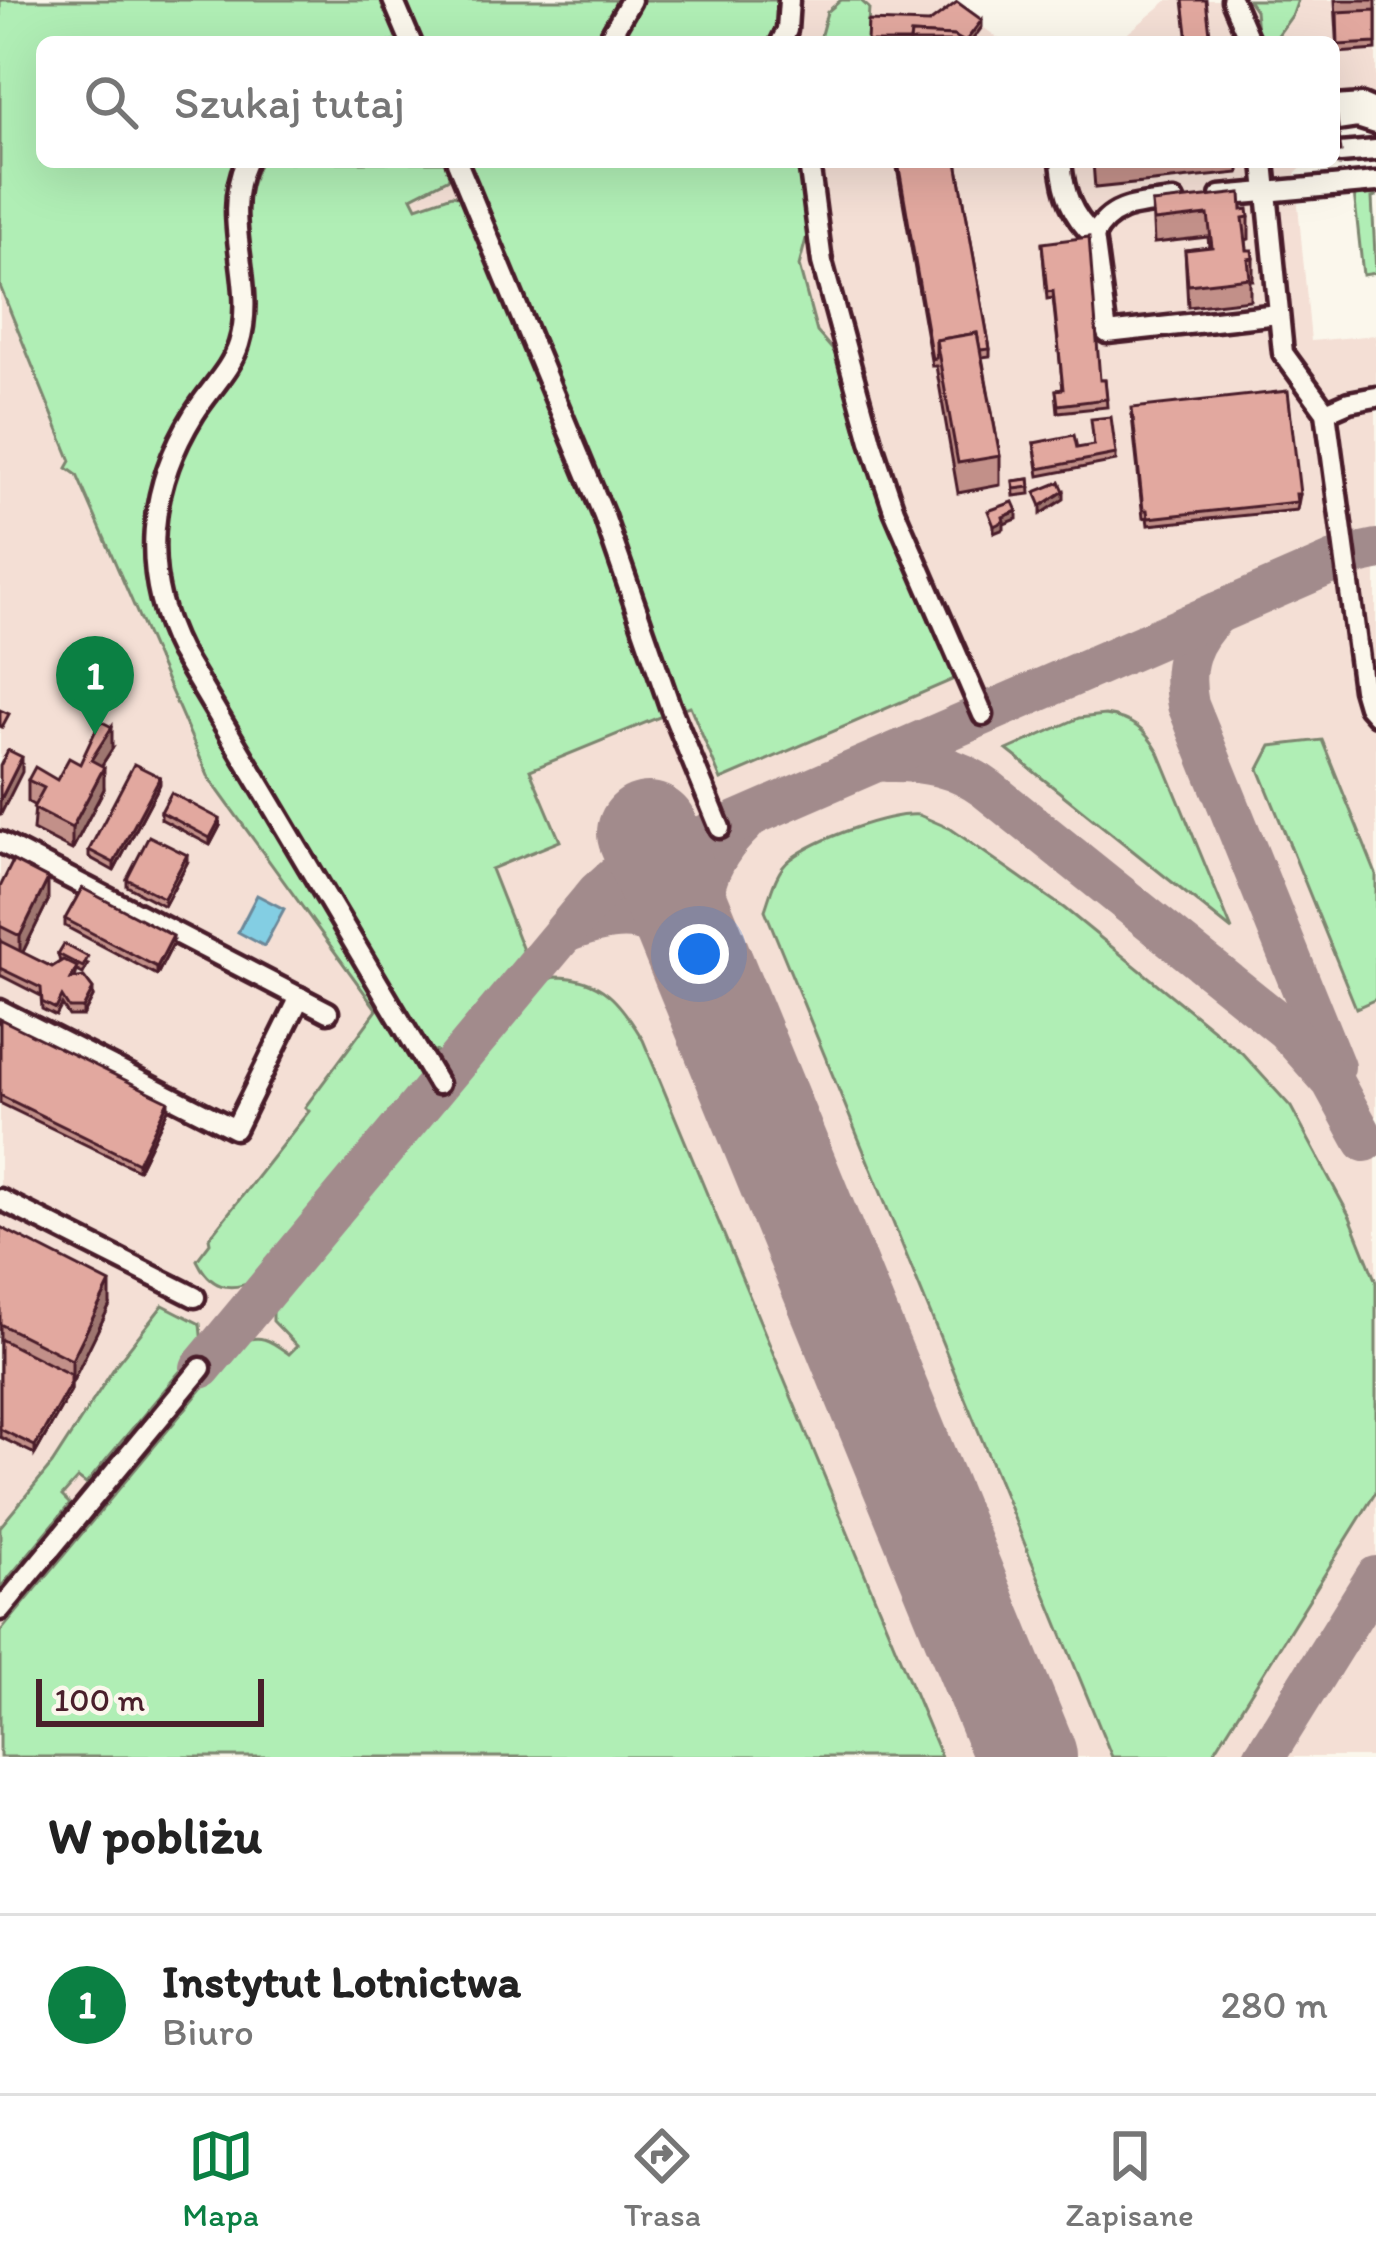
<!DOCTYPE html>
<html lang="pl">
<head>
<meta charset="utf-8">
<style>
  :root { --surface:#fff; --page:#f6f6f6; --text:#222; --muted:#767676; --line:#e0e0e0; --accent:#0b8043 }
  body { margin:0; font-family:Itim,sans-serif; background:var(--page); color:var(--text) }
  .scale { position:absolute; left:36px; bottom:30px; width:228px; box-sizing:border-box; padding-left:12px; border:6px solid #4a1f2b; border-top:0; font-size:33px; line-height:42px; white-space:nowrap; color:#4a1f2b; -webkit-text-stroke:9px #fbf7ec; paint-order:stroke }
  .you { position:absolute; left:699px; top:954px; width:42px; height:42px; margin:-30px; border:9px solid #fff; border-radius:50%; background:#1a73e8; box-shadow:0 0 0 18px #1a73e833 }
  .badge { display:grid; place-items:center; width:78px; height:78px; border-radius:50%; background:var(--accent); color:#fff; font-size:39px; font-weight:700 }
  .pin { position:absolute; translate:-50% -99px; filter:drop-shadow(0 3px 6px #0008) }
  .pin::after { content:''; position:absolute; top:63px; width:42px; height:36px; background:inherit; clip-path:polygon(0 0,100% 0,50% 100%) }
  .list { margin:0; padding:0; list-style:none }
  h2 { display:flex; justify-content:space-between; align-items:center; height:156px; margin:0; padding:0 48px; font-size:51px }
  h2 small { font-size:39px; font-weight:400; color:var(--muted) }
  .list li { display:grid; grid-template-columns:78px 1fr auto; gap:36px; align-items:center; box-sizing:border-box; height:180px; padding:0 48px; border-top:3px solid var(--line) }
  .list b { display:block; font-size:45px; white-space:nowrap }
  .list p { margin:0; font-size:39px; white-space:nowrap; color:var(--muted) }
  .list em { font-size:39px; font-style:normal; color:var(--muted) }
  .icon { flex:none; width:66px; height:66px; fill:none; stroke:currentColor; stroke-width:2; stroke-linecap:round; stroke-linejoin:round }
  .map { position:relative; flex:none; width:1376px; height:1757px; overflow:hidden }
  .search { position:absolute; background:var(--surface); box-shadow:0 12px 48px #0002; left:36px; right:36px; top:36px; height:132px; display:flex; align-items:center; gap:30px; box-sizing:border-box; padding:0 42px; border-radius:18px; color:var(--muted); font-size:45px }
  .sheet { height:336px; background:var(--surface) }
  nav { display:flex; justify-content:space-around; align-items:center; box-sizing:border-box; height:168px; border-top:3px solid var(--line); background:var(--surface); font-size:33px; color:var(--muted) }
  nav a { display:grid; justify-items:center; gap:6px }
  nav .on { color:var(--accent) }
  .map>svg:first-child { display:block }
</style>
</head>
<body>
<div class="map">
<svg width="1376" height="1757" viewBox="0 0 1376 1757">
  <rect width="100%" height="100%" fill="#fbf7ec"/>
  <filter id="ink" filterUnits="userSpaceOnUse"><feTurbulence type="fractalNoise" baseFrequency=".00833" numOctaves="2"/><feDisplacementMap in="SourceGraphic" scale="24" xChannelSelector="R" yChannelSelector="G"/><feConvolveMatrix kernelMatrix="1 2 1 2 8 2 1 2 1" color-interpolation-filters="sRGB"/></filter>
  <g filter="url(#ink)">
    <g fill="#f4dfd5">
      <polygon points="613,0 947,0 1003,42 586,42"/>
      <polygon points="1168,0 1376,0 1376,93 1334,95 1334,42 1117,42"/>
      <polygon points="230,162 1308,162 1295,174 1311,341 1376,335 1376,1757 0,1757 0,286 72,461"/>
    </g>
    <g fill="#b0eeb5" stroke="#7d8670" stroke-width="3">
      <path d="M0 0H388L405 42H42V162H238C214 216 247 271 234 326 227 360 201 385 183 414 133 492 134 568 172 651L422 1072 419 1086 256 1280C229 1293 210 1288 197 1260L210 1243 209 1238 309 1111 305 1107 377 1010 209 778 77 475 67 468 71 461 0 286Z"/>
      <polygon points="400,0 625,0 603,42 417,42"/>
      <polygon points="635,0 784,0 782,27 774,42 611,42"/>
      <polygon points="841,0 860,0 869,8 867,42 819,42 827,12"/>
      <polygon points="1248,0 1298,0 1293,14 1273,42 1258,42 1255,10"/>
      <path d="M260 162H450L449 178 412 197 417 207 452 195 464 197 607 540 667 714 530 770 560 841 491 869 526 958 449 1050 439 1053 429 1049 186 646C178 624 165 599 162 576 153 504 182 443 215 382 226 360 248 332 252 308 260 251 232 222 260 162Z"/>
      <polygon points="465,162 801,162 807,235 799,266 817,332 838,356 959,677 721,780 690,706 679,709"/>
      <polygon points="1376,189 1376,197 1372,198 1376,273 1363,275 1354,192"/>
      <path d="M1105 715C1132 719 1145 729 1159 753L1232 930 1007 750 1079 718Z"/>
      <polygon points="1322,740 1376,874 1376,999 1356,1008 1259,769 1271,746"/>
      <path d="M919 815 951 829 1064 908 1242 1053 1291 1107 1350 1217 1376 1282V1492L1211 1757H1112L765 910C771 893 776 870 791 859 817 839 887 813 919 815Z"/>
      <path d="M555 977C602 977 621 1003 643 1040L941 1757H0V1632L240 1343C261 1332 272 1342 289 1354L297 1346 273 1321V1304L540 984Z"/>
      <polygon points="163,1305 200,1324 202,1345 86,1484 78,1478 62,1496 70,1504 0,1588 0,1527 52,1464 118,1362"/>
    </g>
    <polygon fill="#83cee3" stroke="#6c8899" stroke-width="3" points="257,895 284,909 264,946 238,932"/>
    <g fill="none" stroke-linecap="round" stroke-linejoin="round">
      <g stroke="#a28b8c" stroke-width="42">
        <path d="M1217 613C1189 641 1180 665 1188 705L1334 1067"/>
        <path d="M886 761C924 760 956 766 987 789L1286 1029 1332 1081 1365 1141"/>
        <path d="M566 932C626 908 653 915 699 958"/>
        <path d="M699 958C699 900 700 865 744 823"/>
        <polyline points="201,1368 598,892 619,873 1348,556 1376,550"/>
        <polyline points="1264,1757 1376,1577"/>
      </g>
      <polyline stroke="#a28b8c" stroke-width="102" points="648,833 1026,1757"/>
      <defs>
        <g id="minor">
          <polyline points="393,0 411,42"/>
          <polyline points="1232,0 1250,42"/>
          <polyline points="607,42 631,0"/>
          <polyline points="781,42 787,30 789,0"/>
          <polyline points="1335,106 1362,104 1376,110"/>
          <polyline points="1337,121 1357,118 1376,124"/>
          <polyline points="1340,153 1376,150"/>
          <path d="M246 162C219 221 258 283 239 344 231 370 208 391 194 414 148 488 140 572 180 651L438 1084"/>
          <polyline points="457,162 604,516 670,706 720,828"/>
          <polyline points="809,162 822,262 871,441 894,510 983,715"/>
          <path d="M1061 162C1064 193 1071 215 1094 236L1107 333 1278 314"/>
          <polyline points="1264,162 1283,353 1326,412 1363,689 1368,706 1376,715"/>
          <polyline points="1220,196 1376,182"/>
          <path d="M1094 236C1111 203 1141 205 1174 201"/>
          <polyline points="1326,412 1349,402 1376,397"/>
          <polyline points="0,842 328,1012"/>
          <polyline points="0,1010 235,1129 300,997"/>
          <polyline points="0,1199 195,1297"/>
          <polyline points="0,1610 201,1368"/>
        </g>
      </defs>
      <use href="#minor" stroke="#4a1f2b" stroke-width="27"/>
      <use href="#minor" stroke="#fbf7ec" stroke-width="18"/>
    </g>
    <g fill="#c29089" stroke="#4a1f2b" stroke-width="3">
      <polygon points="1335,0 1376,0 1376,50 1338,53"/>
      <polygon points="896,162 957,162 990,349 990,356 982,357 1000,456 1000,485 958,493 936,366 932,366"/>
      <polygon points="1093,162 1239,162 1239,173 1095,188"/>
      <polygon points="1152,203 1242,210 1249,217 1249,239 1246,240 1247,250 1253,258 1253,280 1250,280 1250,300 1188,307 1185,250 1209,247 1208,237 1154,243"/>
      <polygon points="1042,243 1100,380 1105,380 1107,407 1058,412 1056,390 1063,389 1053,298 1047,299"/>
      <polygon points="1132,416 1300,494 1297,510 1148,525 1147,517 1143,518"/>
      <polygon points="1034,443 1116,454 1116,461 1039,476"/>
      <polygon points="1029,479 1030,494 1014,496 1013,481"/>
      <polygon points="112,749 101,766 104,789 72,850 33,830 35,806 28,802 28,780 57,780 80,764"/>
      <polygon points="160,784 114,871 89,857 89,850"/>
      <polygon points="161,812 220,826 210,845 161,819"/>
      <polygon points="187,863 164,906 127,886 127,879"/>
      <polygon points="0,887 48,901 22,953 52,967 60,962 58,954 88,964 83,974 77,971 75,978 93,997 83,1016 69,1016 62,1005 56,1016 42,1009 41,996 0,975"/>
      <polygon points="65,919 173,944 157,975 65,926"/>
      <polygon points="0,1019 168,1109 138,1170 0,1103"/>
      <polygon points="0,1227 110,1305 71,1383 71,1390 35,1454 0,1437"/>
    </g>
    <g fill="#9e766f" stroke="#4a1f2b" stroke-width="3">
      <polygon points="982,20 982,27 971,42 965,42"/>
      <polygon points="1064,491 1064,499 1041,514 1041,506"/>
      <polygon points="1017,511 1017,519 1004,524 1004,529 994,533 994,526 1003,517"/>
      <polygon points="112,727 112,749 91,782 91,760"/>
      <polygon points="22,757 22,772 0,816 0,801"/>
      <polygon points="104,767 104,789 72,850 72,828"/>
      <polygon points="160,777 160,784 114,871 114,863"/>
      <polygon points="220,819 220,826 210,845 210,838"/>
      <polygon points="187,855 187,863 164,906 164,898"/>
      <polygon points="48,879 48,901 20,958 20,936"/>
      <polygon points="173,936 173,944 157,975 157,967"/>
      <polygon points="93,989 93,997 83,1016 83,1008"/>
      <polygon points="168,1101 168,1109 138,1170 138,1163"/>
      <polygon points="110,1283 110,1305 72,1383 72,1360"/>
      <polygon points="71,1383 71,1390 35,1454 35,1446"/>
    </g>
    <g fill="#e2a89f" stroke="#4a1f2b" stroke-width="3">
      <polygon points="1183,0 1206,0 1211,42 1188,42"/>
      <polygon points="957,2 982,20 965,42 954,36 911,34 910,42 867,42 868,21 929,23"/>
      <polygon points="1376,10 1376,43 1338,45 1337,12"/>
      <polygon points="911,34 954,36 962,42 910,42"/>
      <polygon points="1334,93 1341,152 1334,153"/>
      <polygon points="898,162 957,162 990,349 980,350 977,333 936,340 936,358 932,359"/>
      <polygon points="1241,193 1242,210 1248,209 1249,217 1243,218 1247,250 1252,250 1253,258 1248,259 1250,278 1188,285 1185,250 1212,247 1208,215 1154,221 1152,203"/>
      <polygon points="1089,237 1100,380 1105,380 1107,399 1058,405 1056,390 1063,389 1053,291 1047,292 1042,243"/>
      <polygon points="977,333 1000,456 958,463 936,340"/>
      <polygon points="1288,391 1300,494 1296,494 1297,502 1148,518 1147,510 1143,510 1132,408"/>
      <polygon points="1111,417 1116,454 1039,469 1034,443 1074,435 1077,448 1094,445 1091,419"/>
      <polygon points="1029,479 1030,487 1014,489 1013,481"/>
      <polygon points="1060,482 1064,491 1041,506 1035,492"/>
      <polygon points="1013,502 1017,511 1003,517 1004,521 994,526 988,511"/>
      <polygon points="0,710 9,714 2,727 0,726"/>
      <polygon points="100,721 112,727 91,760 104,767 72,828 33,808 44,788 28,780 35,767 57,780 69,758 80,764"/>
      <polygon points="8,750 22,757 0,801 0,766"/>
      <polygon points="134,764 160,777 114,863 89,850"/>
      <polygon points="171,793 220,819 210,838 161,812"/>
      <polygon points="149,836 187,855 164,898 127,879"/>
      <polygon points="13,861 48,879 20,936 0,926 0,887"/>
      <polygon points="82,888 173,936 157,967 65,919"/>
      <polygon points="0,941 52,967 63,960 77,967 71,979 84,977 93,989 83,1008 69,1008 62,997 56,1009 42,1002 41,988 0,968"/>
      <polygon points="64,944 88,957 83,967 58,954"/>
      <polygon points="0,1019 168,1101 138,1163 0,1095"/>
      <polygon points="0,1227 110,1283 72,1360 0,1324"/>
      <polygon points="0,1339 71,1375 71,1383 35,1446 0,1429"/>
    </g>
  </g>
</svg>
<div class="scale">100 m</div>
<div class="you"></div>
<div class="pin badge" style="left:95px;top:735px">1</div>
<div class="search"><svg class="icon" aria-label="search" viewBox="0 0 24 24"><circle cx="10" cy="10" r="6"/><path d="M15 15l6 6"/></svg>Szukaj tutaj</div>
</div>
<section class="sheet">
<h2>W pobliżu<small></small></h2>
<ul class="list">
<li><span class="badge">1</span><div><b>Instytut Lotnictwa</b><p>Biuro</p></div><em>280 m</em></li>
</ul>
</section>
<nav>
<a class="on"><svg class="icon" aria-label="map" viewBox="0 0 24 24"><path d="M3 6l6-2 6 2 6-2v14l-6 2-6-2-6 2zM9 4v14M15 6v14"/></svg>Mapa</a>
<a><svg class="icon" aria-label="directions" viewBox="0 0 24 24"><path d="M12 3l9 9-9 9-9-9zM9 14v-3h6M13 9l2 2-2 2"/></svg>Trasa</a>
<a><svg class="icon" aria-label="saved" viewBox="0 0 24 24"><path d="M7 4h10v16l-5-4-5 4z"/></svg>Zapisane</a>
</nav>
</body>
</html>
